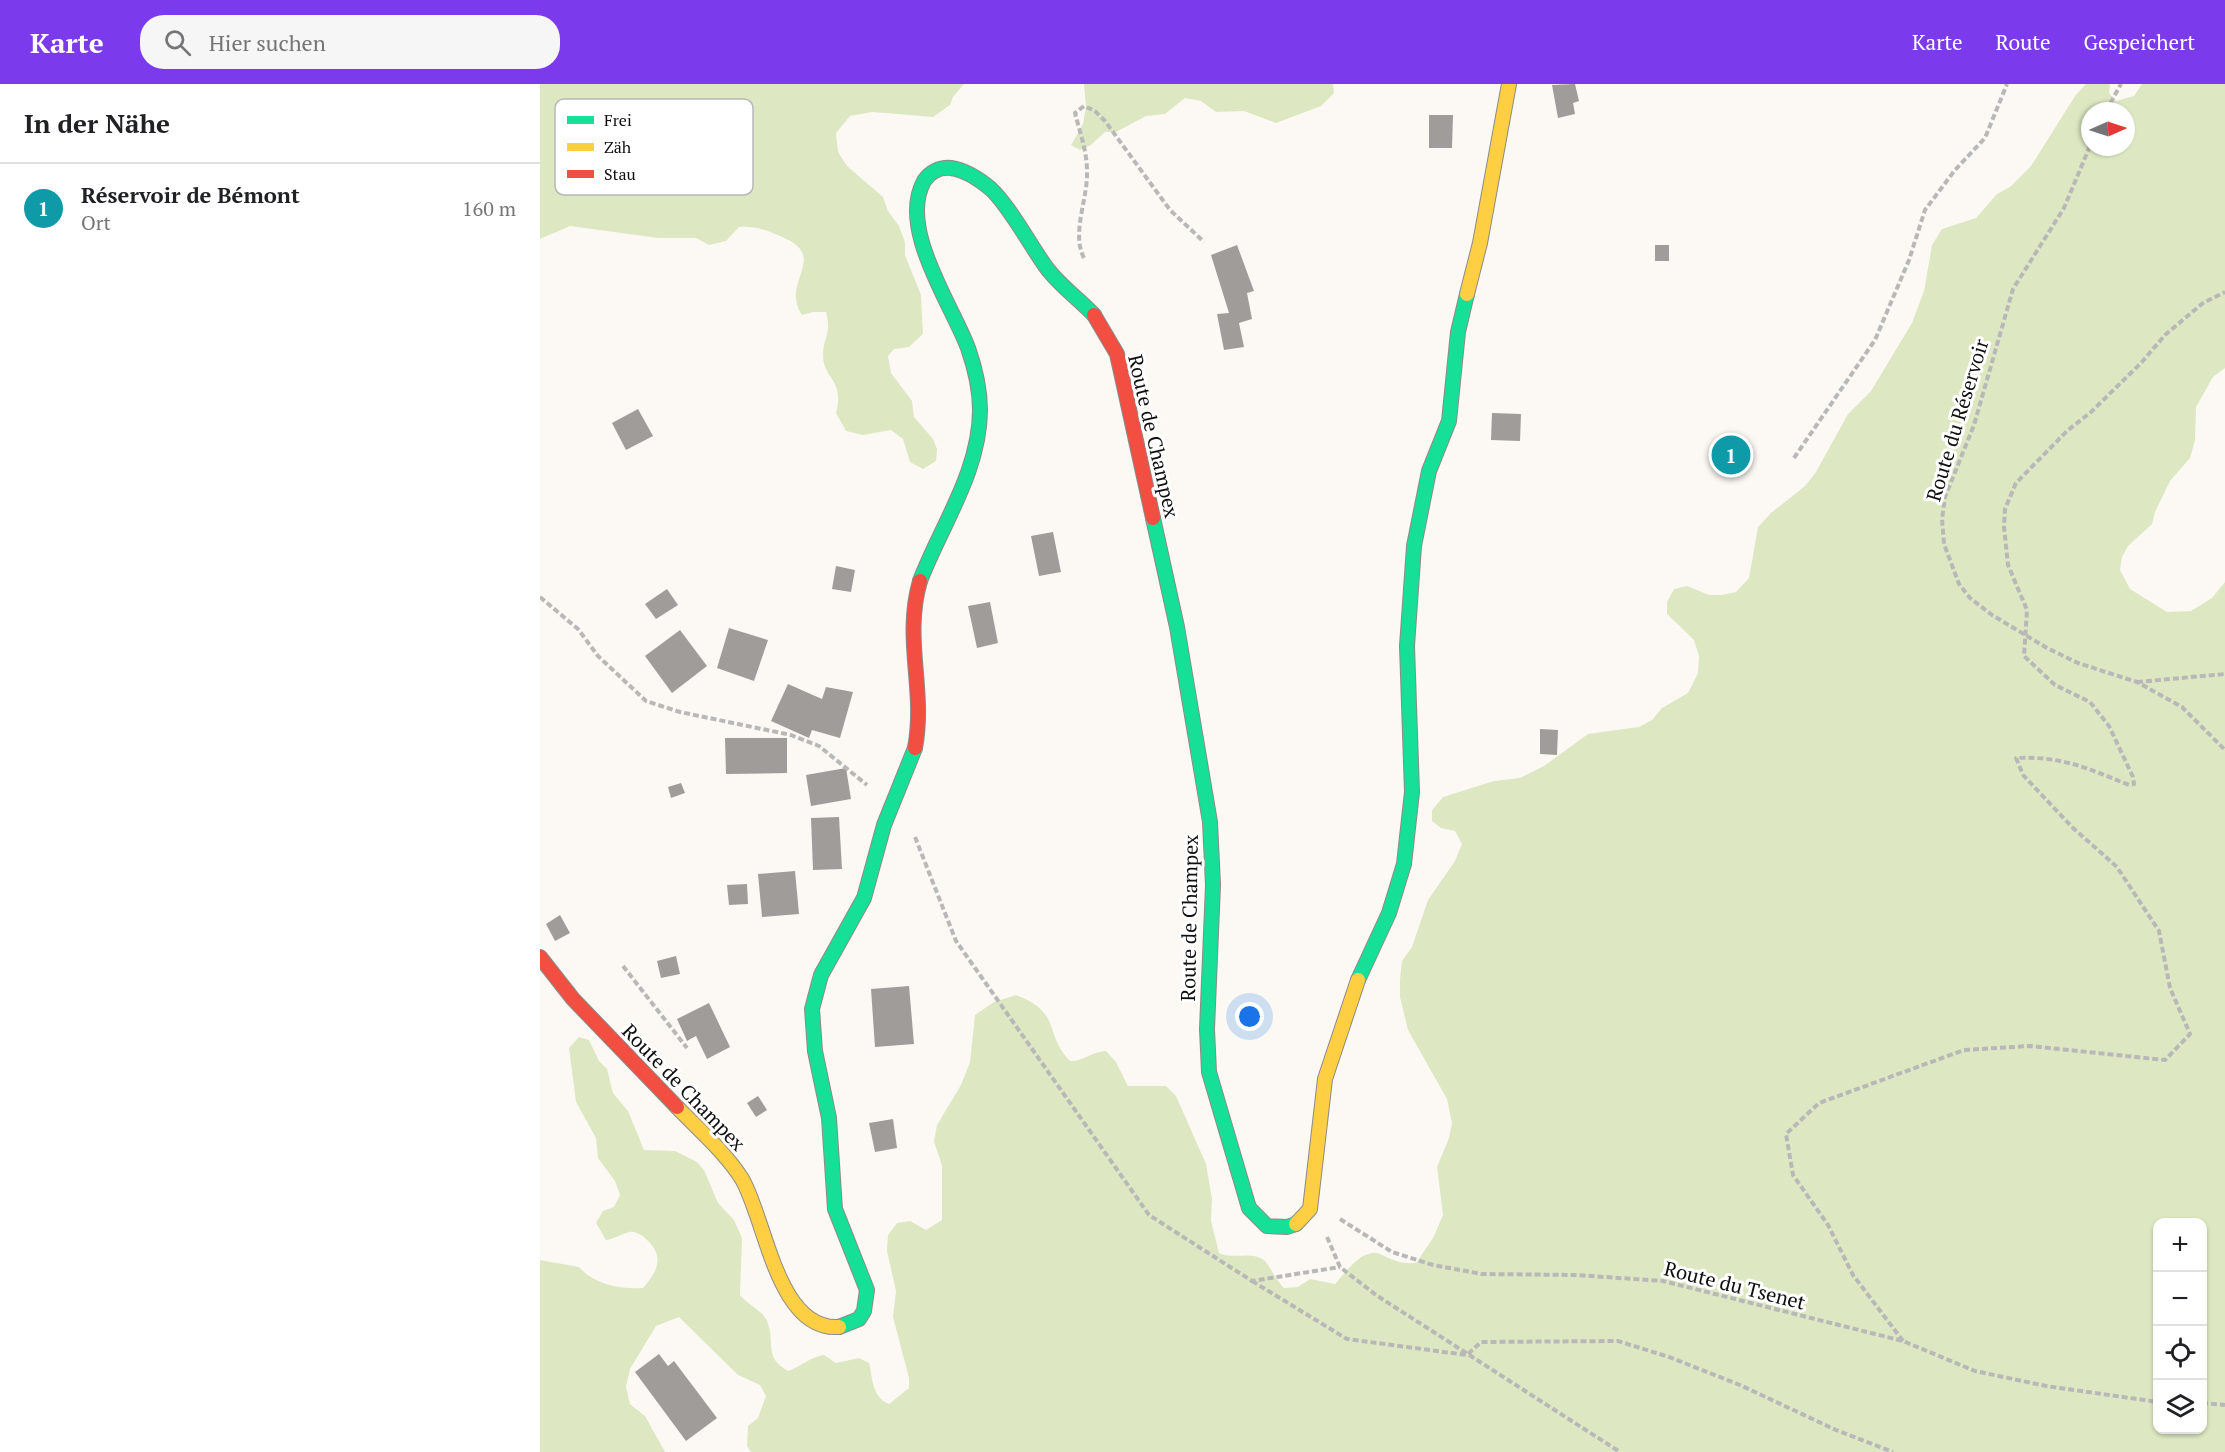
<!DOCTYPE html>
<html lang="de">
<head>
<meta charset="utf-8">
<style>
  :root { --surface:#fff; --page:#f6f6f6; --text:#202124; --muted:#757577; --line:#e0e0e0; --accent:#7c3aed }
  body { margin:0; font-family:"PT Serif",serif; background:var(--page); color:var(--text) }
  .controls { position:absolute; right:18px; bottom:18px; display:grid; overflow:hidden; border-radius:12px; box-shadow:0 2px 4px #0004 }
  .controls button { width:54px; height:54px; display:grid; place-items:center; padding:0; border:0; border-bottom:2px solid var(--line); background:var(--surface); color:var(--text); font:30px sans-serif }
  .compass { position:absolute; left:1541px; top:18px; width:54px; height:54px; border-radius:50%; background:var(--surface); box-shadow:0 2px 4px #0004; rotate:87deg }
  .you { position:absolute; left:710px; top:933px; width:21px; height:21px; margin:-15px; border:4px solid #fff; border-radius:50%; background:#1a73e8; box-shadow:0 0 0 9px #1a73e833 }
  .badge { display:grid; place-items:center; width:39px; height:39px; border-radius:50%; background:var(--accent); color:#fff; font-size:20px; font-weight:700 }
  .pin { position:absolute; translate:-50% -50%; border:3px solid #fff; box-shadow:0 2px 6px #0006 }
  .list { margin:0; padding:0; list-style:none }
  h2 { display:flex; justify-content:space-between; align-items:center; height:78px; margin:0; padding:0 24px; font-size:26px }
  h2 small { font-size:20px; font-weight:400; color:var(--muted) }
  .list li { display:grid; grid-template-columns:39px 1fr auto; gap:18px; align-items:center; box-sizing:border-box; height:90px; padding:0 24px; border-top:2px solid var(--line) }
  .list b { display:block; font-size:22px; white-space:nowrap }
  .list p { margin:0; font-size:20px; white-space:nowrap; color:var(--muted) }
  .list em { font-size:20px; font-style:normal; color:var(--muted) }
  .icon { flex:none; width:33px; height:33px; fill:none; stroke:currentColor; stroke-width:2; stroke-linecap:round; stroke-linejoin:round }
  .map { position:relative; flex:none; width:1685px; height:1368px; overflow:hidden }
  header { display:flex; align-items:center; gap:36px; box-sizing:border-box; height:84px; padding:0 30px; background:var(--accent); color:#fff }
  header strong { font-size:28px }
  nav { display:flex; gap:33px; margin-inline-start:auto; font-size:21px }
  .search { width:420px; height:54px; background:var(--page); display:flex; align-items:center; gap:15px; box-sizing:border-box; padding:0 21px; border-radius:24px; color:var(--muted); font-size:22px }
  main { display:flex }
  aside { flex:1; background:var(--surface) }
  .map>svg:first-child { display:block }
</style>
</head>
<body>
<header>
<strong>Karte</strong>
<div class="search"><svg class="icon" aria-label="search" viewBox="0 0 24 24"><circle cx="10" cy="10" r="6"/><path d="M15 15l6 6"/></svg>Hier suchen</div>
<nav><a>Karte</a><a>Route</a><a>Gespeichert</a></nav>
</header>
<main>
<aside>
<h2>In der Nähe<small></small></h2>
<ul class="list">
<li><span class="badge" style="background:#0f9aa8">1</span><div><b>Réservoir de Bémont</b><p>Ort</p></div><em>160 m</em></li>
</ul>
</aside>
<div class="map">
<svg width="1685" height="1368" viewBox="0 0 1685 1368">
  <rect width="100%" height="100%" fill="#fcf9f4"/>
  <g fill="#dde8c2" fill-rule="evenodd">
    <path d="M0 0H424L413 13 410 21 393 33 332 28 310 32 296 49 298 68 307 82 343 113 348 127 359 142 365 158V171L381 211 383 250 369 263 354 265 348 272 351 289 372 317 374 333 393 355 397 365 396 377 383 385 370 378 363 355 351 346 323 351 306 347 296 329C305 295 283 295 283 271 283 253 292 250 286 228H273L262 231C239 197 292 173 240 152 226 146 215 142 199 143L186 157 169 161 156 154H118L30 142 0 155Z"/>
    <polygon points="544,0 793,0 794,9 781,22 736,39 704,27 676,28 661,17 645,14 625,30 606,32 576,48 565,48 551,61 540,66 531,61 543,40 546,23"/>
    <path d="M1546 0H1570L1569 9 1576 17 1594 12 1602 0H1685V284L1673 293 1656 323 1655 356 1650 374 1630 397 1615 428 1612 440 1588 462 1582 473 1580 486 1590 505 1627 528 1651 527 1672 514 1685 498V1368H211L207 1362 208 1342 218 1334 226 1312 220 1301 198 1291 139 1233 116 1242 90 1285 86 1303 90 1320 105 1332 125 1368H0V1176L39 1183C53 1200 82 1206 103 1204 118 1187 125 1172 106 1155 102 1151 95 1147 89 1148 81 1150 75 1155 66 1156L56 1139 63 1127 74 1123 80 1111 75 1097 58 1074 56 1054 36 1018 29 964 39 953 49 956 59 977 67 985 73 1009 88 1027 104 1066 135 1067 157 1078 164 1086 178 1119 194 1136 202 1154 200 1211C207 1220 223 1227 227 1237 236 1259 223 1273 248 1287 262 1282 270 1273 284 1271L296 1279 319 1274 329 1279C333 1296 332 1313 349 1320L369 1304V1294L353 1233 356 1207 347 1167 348 1151 357 1139 370 1137 386 1146 402 1136V1082L394 1057 397 1041 421 1001 430 978 435 931 454 918 476 911C523 929 503 949 530 977 541 978 551 968 566 967L576 978 588 1002H626L636 1012 666 1080 672 1115 671 1137 679 1169C694 1176 712 1166 725 1177 729 1181 736 1196 744 1204L758 1203 770 1195 795 1200C805 1189 823 1163 840 1170 853 1176 860 1180 876 1179L893 1154 903 1131 897 1083 909 1054 912 1039 907 1015 868 946 860 913V895L862 877 872 863 888 816 915 777 922 760 915 747 901 744 892 737V726L903 713 954 697 980 694 1004 682 1048 650 1099 643 1112 636 1122 624 1148 609 1158 589 1159 572 1154 556 1127 530V518L1134 505 1147 502 1169 511H1182L1196 508 1209 494 1218 443 1231 429 1265 402 1276 388 1308 330 1331 307 1372 239 1384 207 1392 161 1402 145 1436 134 1457 110 1470 103 1491 82 1535 12ZM1550 27H1586V63H1550ZM1618 1138H1662V1346H1618Z"/>
  </g>
  <g fill="#a09c99">
    <polygon points="1035,0 1039,17 1033,19 1035,30 1018,34 1012,1"/>
    <polygon points="889,31 913,31 912,64 889,64"/>
    <polygon points="697,161 714,207 707,209 712,235 699,239 704,263 684,266 677,230 689,229 671,171"/>
    <rect x="1115" y="161" width="14" height="16"/>
    <polygon points="98,325 113,352 86,366 72,339"/>
    <polygon points="952,329 981,330 980,357 951,356"/>
    <polygon points="1186,364 1198,367 1196,377 1184,375"/>
    <polygon points="513,448 521,488 499,492 491,452"/>
    <polygon points="296,482 315,486 311,508 292,505"/>
    <polygon points="127,505 138,521 116,535 105,520"/>
    <polygon points="450,518 458,559 437,564 428,522"/>
    <polygon points="189,544 228,556 214,597 177,584"/>
    <polygon points="140,546 167,582 132,609 105,572"/>
    <polygon points="248,600 282,615 286,603 313,608 300,654 272,646 269,654 231,637"/>
    <polygon points="1000,645 1018,646 1017,671 1000,670"/>
    <polygon points="185,654 247,654 247,689 186,690"/>
    <polygon points="306,684 311,715 271,722 266,691"/>
    <polygon points="141,699 145,709 131,714 128,703"/>
    <polygon points="299,733 302,785 273,786 271,734"/>
    <polygon points="255,787 259,830 222,833 218,790"/>
    <polygon points="207,800 208,820 189,821 187,801"/>
    <polygon points="20,831 30,849 15,857 6,840"/>
    <polygon points="136,872 140,890 121,894 117,877"/>
    <polygon points="369,902 374,960 335,963 331,905"/>
    <polygon points="169,919 190,963 167,975 156,952 147,957 137,935"/>
    <polygon points="218,1012 227,1026 216,1033 207,1019"/>
    <polygon points="353,1035 357,1064 335,1068 329,1039"/>
    <polygon points="119,1270 128,1282 134,1277 177,1334 146,1357 95,1288"/>
  </g>
  <g fill="none" stroke-linecap="round" stroke-linejoin="round">
    <defs>
      <g id="fast">
        <polyline points="613,434 637,543 670,738 673,801 667,945 669,988 709,1124 727,1142 747,1143 756,1140"/>
        <path d="M380 497C401 442 440 387 440 326 440 305 435 284 428 264 411 219 358 144 384 97 390 88 400 83 411 84 426 86 439 95 451 105 470 123 490 161 506 183 519 201 539 215 554 231"/>
        <polyline points="818,896 849,829 864,780 872,708 867,562 874,462 889,387 909,337 918,248 927,210"/>
        <polyline points="299,1243 319,1235 324,1227 327,1206 295,1125 289,1034 275,967 272,925 281,891 324,814 344,741 375,664"/>
      </g>
      <g id="slow">
        <polyline points="927,210 940,159 969,0"/>
        <path d="M137 1023C159 1046 185 1068 202 1095 226 1136 237 1247 299 1243"/>
        <polyline points="756,1140 770,1125 785,995 818,896"/>
      </g>
      <g id="jam">
        <polyline points="554,231 577,270 613,434"/>
        <path d="M375 664C386 605 363 556 380 497"/>
        <polyline points="0,873 33,915 137,1023"/>
      </g>
    </defs>
    <use href="#fast" stroke="#8c8b89" stroke-width="16"/>
    <use href="#slow" stroke="#8c8b89" stroke-width="16"/>
    <use href="#jam" stroke="#8c8b89" stroke-width="16"/>
    <g stroke="#b9b8b8" stroke-width="4" stroke-dasharray="6 3" stroke-linecap="butt">
      <polyline points="1566,27 1581,0"/>
      <polyline points="1550,62 1524,124 1473,205 1434,341 1405,413 1402,435 1404,460 1419,500 1430,514 1452,531 1507,564 1538,579 1597,598 1642,623 1685,666"/>
      <path d="M544 174C531 149 548 115 547 88 547 67 540 49 535 29L544 22 555 27 565 37 630 126 664 158"/>
      <polyline points="1254,374 1335,256 1369,176 1385,126 1415,86 1445,54 1467,0"/>
      <polyline points="0,513 38,545 58,572 106,617 140,628 251,651 279,662 327,701"/>
      <polyline points="1597,598 1685,590"/>
      <polyline points="375,753 416,857 609,1131 712,1197 800,1183"/>
      <polyline points="83,882 147,964"/>
      <polyline points="800,1135 852,1168 893,1181 942,1190 1036,1191 1123,1197 1363,1257 1435,1287 1506,1302 1618,1318"/>
      <polyline points="787,1153 800,1183 836,1211 1080,1368"/>
      <polyline points="712,1197 807,1255 927,1271 941,1258 1078,1257 1129,1273 1200,1301 1296,1346 1353,1368"/>
      <path d="M1363 1257 1313 1191 1288 1141 1253 1091 1246 1050 1279 1019 1424 966 1490 962 1625 976 1650 950 1630 904 1619 847 1577 783 1532 743 1483 691 1476 674C1522 672 1547 684 1589 701L1594 700 1593 693 1569 642 1550 618 1515 601 1484 572 1487 526 1468 481 1464 443 1465 425 1476 399 1527 347 1551 328 1601 279 1625 251 1663 219 1685 208"/>
      <polyline points="1662,1319 1685,1321"/>
    </g>
    <use href="#fast" stroke="#16e098" stroke-width="14"/>
    <use href="#slow" stroke="#ffcf43" stroke-width="14"/>
    <use href="#jam" stroke="#f24e42" stroke-width="14"/>
  </g>
  <g text-anchor="middle" dominant-baseline="central" stroke-width="6" stroke-linejoin="round" paint-order="stroke">
    <g font-size="20" fill="#0f0f0f" stroke="#fff">
      <text transform="translate(1417 336) rotate(-73)">Route du Réservoir</text>
      <text transform="translate(614 352) rotate(77)">Route de Champex</text>
      <text transform="translate(649 834) rotate(-89)">Route de Champex</text>
      <text transform="translate(144 1003) rotate(46)">Route de Champex</text>
      <text transform="translate(1195 1201) rotate(14)">Route du Tsenet</text>
    </g>
  </g>
  <rect x="15" y="15" width="198" height="96" rx="9" fill="#fff" stroke="#b7b7b7" stroke-width="1.5"/>
  <rect x="27" y="32" width="27" height="8" fill="#16e098"/>
  <rect x="27" y="59" width="27" height="8" fill="#ffcf43"/>
  <rect x="27" y="86" width="27" height="8" fill="#f24e42"/>
  <g font-size="16" fill="#0f0f0f">
    <text x="64" y="42">Frei</text>
    <text x="64" y="69">Zäh</text>
    <text x="64" y="96">Stau</text>
  </g>
</svg>
<div class="controls">
<button>+</button>
<button>−</button>
<button><svg class="icon" aria-label="locate" viewBox="0 0 24 24"><circle cx="12" cy="12" r="6"/><path d="M12 2v4M12 18v4M2 12h4M18 12h4"/></svg></button>
<button><svg class="icon" aria-label="layers" viewBox="0 0 24 24"><path d="M12 4l9 5-9 5-9-5zM3 14l9 5 9-5"/></svg></button>
</div>
<svg class="compass" viewBox="-18 -18 36 36"><path d="M0-13l5 13h-10z" fill="#e53935"/><path d="M0 13l5-13h-10z" fill="#757577"/></svg>
<div class="you"></div>
<div class="pin badge" style="left:1191px;top:371px;background:#0f9aa8">1</div>
</div>
</main>
</body>
</html>
